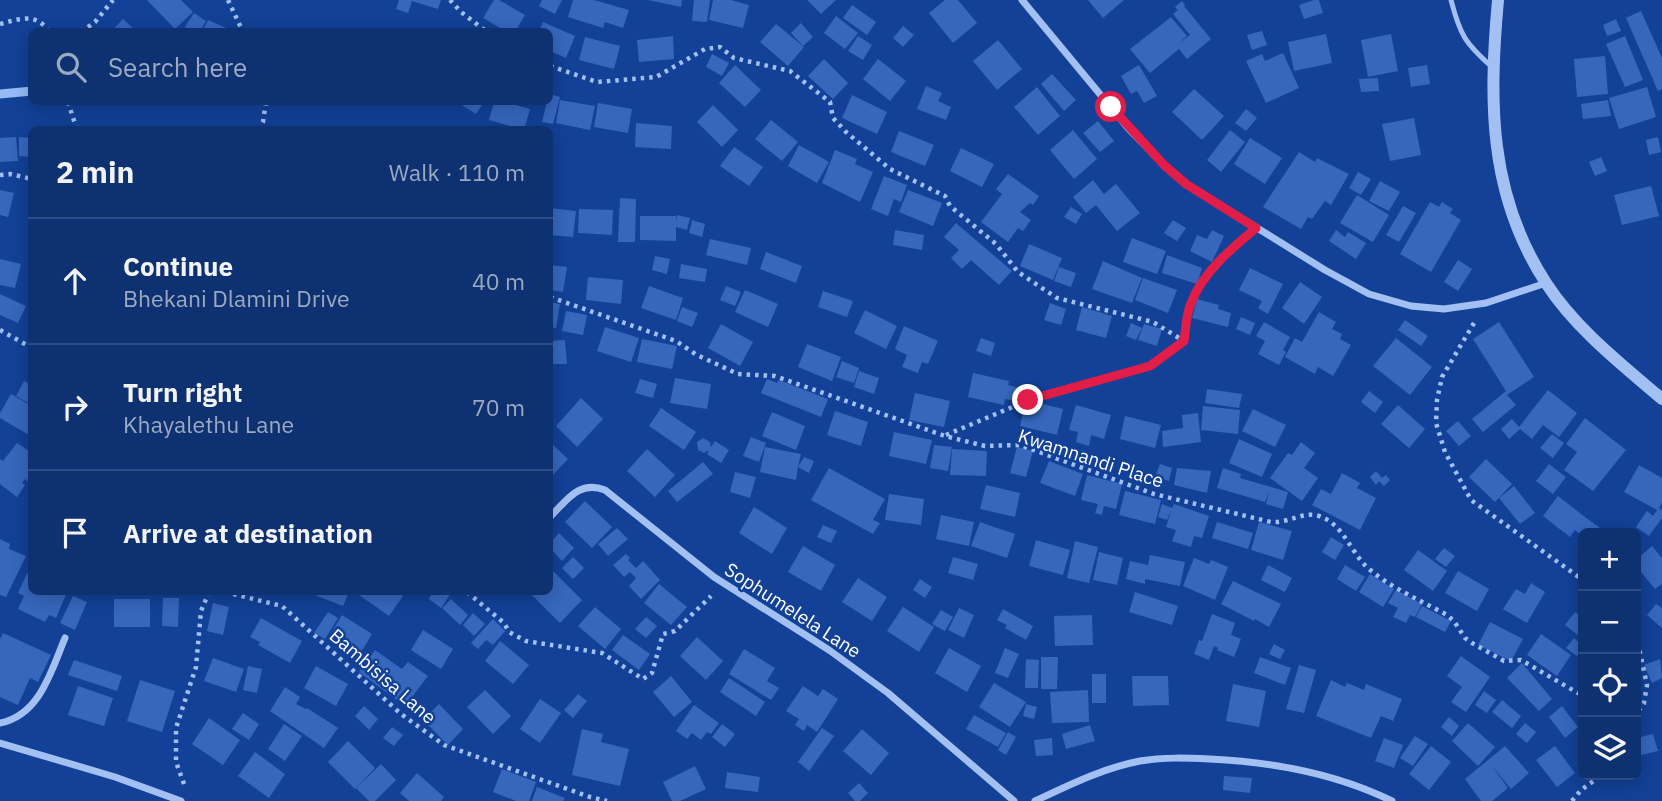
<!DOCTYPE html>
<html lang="en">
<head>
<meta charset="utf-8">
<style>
  :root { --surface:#0e3171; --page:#173976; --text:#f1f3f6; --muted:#9ba9c3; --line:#2e4c84 }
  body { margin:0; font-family:"IBM Plex Sans",sans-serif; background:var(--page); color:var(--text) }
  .controls { position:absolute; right:21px; bottom:21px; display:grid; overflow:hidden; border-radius:10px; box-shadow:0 4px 18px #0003 }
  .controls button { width:63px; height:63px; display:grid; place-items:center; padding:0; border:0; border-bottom:2px solid var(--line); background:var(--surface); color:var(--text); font:35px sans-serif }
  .stop { position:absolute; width:21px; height:21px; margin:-16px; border:5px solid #e11d48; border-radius:50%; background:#fff }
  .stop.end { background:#e11d48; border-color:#fff; box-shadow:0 2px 7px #0008 }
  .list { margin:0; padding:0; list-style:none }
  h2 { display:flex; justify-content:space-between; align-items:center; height:91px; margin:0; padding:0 28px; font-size:30px }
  h2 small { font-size:23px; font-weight:400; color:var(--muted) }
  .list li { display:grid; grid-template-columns:46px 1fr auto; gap:21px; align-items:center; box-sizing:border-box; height:126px; padding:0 28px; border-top:2px solid var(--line) }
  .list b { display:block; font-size:26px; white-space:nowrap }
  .list p { margin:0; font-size:23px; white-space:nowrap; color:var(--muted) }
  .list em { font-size:23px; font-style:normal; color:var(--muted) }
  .icon { flex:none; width:38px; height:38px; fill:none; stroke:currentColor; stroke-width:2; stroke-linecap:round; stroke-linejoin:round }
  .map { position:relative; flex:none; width:1662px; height:801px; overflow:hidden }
  .search { position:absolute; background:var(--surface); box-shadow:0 4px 18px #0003; left:28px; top:28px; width:525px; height:77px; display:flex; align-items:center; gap:18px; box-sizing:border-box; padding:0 24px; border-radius:10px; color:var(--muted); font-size:26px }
  .panel { position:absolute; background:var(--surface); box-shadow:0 4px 18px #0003; left:28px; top:126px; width:525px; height:469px; border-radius:10px }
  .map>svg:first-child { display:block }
</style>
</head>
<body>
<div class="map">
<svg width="1662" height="801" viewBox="0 0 1662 801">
  <rect width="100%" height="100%" fill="#124197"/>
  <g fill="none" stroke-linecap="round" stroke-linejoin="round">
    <polyline stroke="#95baf6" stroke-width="9" points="0,94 32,91"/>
  </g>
  <g fill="#3667bd">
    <polygon points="147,0 181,0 193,12 175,29"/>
    <polygon points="399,0 441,0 438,9 412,1 408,13 396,9"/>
    <polygon points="494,0 499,0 525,15 515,32 507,32 483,18"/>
    <polygon points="542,0 562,0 555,14 539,6"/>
    <polygon points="573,0 594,0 629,10 623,28 605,22 603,28 568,17"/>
    <polygon points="648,0 682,0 681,7"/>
    <polygon points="694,0 710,0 707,22 692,21"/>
    <polygon points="713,0 731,0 749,5 743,28 709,20"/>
    <polygon points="807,0 836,0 821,14"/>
    <polygon points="945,0 958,0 977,23 953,43 929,13"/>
    <polygon points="1088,0 1124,0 1103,18"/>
    <polygon points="1314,0 1319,0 1323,13 1304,19 1299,5"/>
    <polygon points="1182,1 1185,5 1184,6 1211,39 1187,59 1179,49 1150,73 1130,49 1171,17 1187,36 1178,44 1190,35 1173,14 1178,10 1175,7"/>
    <polygon points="852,5 876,22 867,35 843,18"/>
    <polygon points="1641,11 1662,58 1662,89 1658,91 1626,18"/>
    <polygon points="194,13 206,21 200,32 191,32 185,27"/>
    <polygon points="836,16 858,33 845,49 824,33"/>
    <polygon points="123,19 137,32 111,32"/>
    <polygon points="1616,19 1621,31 1607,36 1603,25"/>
    <polygon points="208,20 235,32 202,32"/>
    <polygon points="543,22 575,36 566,58 550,51 550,32 539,32"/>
    <polygon points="801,23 813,37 803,46 791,33"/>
    <polygon points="776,24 804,47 788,66 760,42"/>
    <polygon points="903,26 914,35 903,47 893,38"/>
    <polygon points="1262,31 1267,45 1252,50 1247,35"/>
    <polygon points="1326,34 1332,63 1294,71 1288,42"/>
    <polygon points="1391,34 1398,71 1368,77 1361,40"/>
    <polygon points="673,36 674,59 639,62 637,40"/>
    <polygon points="858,36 872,45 863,60 848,51"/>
    <polygon points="1625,36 1643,80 1625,87 1606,44"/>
    <polygon points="585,37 620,46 614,69 579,60"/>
    <polygon points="998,40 1022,69 997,90 973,61"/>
    <polygon points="1283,53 1299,88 1266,103 1246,61 1262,54 1265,61"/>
    <polygon points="712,54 729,63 722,76 706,67"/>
    <polygon points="1605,56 1608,94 1577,97 1574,59"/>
    <polygon points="824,59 848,83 833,99 808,76"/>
    <polygon points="878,59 906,81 890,101 863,79"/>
    <polygon points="735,65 761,90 745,107 719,83"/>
    <polygon points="1139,65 1157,96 1144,103 1137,91 1131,94 1121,76"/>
    <polygon points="1427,65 1430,84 1411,87 1408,68"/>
    <polygon points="1052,74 1076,100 1064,111 1041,84"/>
    <polygon points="1378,78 1379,91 1361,92 1359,79"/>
    <polygon points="926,86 942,93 938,101 951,107 946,120 917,109"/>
    <polygon points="1037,87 1060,116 1038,135 1014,107"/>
    <polygon points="1647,87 1656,117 1619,129 1609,98"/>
    <polygon points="1194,89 1224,116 1202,140 1172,112"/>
    <polygon points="550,94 560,97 553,124 542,122 547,102 550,102"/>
    <polygon points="852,95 887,112 877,134 842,118"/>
    <polygon points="560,100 595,106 590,130 556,123"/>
    <polygon points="1608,100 1611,116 1583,119 1581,104"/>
    <polygon points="457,102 484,102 476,114"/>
    <polygon points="494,102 504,102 530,109 524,130 489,120"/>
    <polygon points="598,103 632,109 628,133 594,127"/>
    <polygon points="713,105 738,130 722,147 697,122"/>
    <polygon points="1246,109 1257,118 1246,131 1235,123"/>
    <polygon points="1414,118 1421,155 1390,161 1382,124"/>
    <polygon points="771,120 798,142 782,161 755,139"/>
    <polygon points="1098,121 1114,141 1100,152 1083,133"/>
    <polygon points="636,123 672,126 671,149 635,147"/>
    <polygon points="1073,130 1097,159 1074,179 1050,150"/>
    <polygon points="1230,130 1245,142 1221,172 1207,160"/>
    <polygon points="899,131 934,145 925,166 891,152"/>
    <polygon points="16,137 18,161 0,162 0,138"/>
    <polygon points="19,137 32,138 32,157 19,156"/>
    <polygon points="1658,137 1661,152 1649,155 1646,140"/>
    <polygon points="1250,138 1282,158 1265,184 1234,164"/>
    <polygon points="799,145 829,162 817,183 788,166"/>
    <polygon points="734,147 763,167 749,186 720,166"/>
    <polygon points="961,148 994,164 982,187 950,171"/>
    <polygon points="835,150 857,159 855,164 873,172 860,202 822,183"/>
    <polygon points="1299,152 1315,162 1317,158 1349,174 1331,205 1325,201 1312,219 1308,217 1301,229 1263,207"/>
    <polygon points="1601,157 1607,171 1595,176 1589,162"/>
    <polygon points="1358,172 1371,179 1361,195 1349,188"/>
    <polygon points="1008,174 1039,196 1033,205 1030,203 1020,212 1031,220 1023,231 1018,228 1008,242 981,222 1002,194 996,189"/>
    <polygon points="884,176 907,185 901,202 894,199 888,216 871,209"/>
    <polygon points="1093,180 1104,194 1116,184 1140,213 1117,231 1096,205 1086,213 1073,197"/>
    <polygon points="1380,181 1400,192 1389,211 1369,201"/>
    <polygon points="1651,186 1659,216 1622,225 1614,195"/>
    <polygon points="0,190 14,193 8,217 0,215"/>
    <polygon points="908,190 942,203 933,226 899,212"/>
    <polygon points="1357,195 1389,215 1373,242 1340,223"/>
    <polygon points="620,198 636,199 635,242 618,242"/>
    <polygon points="1430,202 1439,207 1442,202 1453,209 1450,213 1461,220 1431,272 1400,254"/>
    <polygon points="1403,206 1416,213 1399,242 1386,235"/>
    <polygon points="1071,207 1082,214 1076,224 1064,217"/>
    <polygon points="550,208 576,211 573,237 550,235"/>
    <polygon points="579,209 613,210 612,235 578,233"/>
    <polygon points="677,215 690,218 687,230 676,227 676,241 640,240 640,216 676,216 676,221"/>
    <polygon points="692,220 705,224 702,237 689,233"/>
    <polygon points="1173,220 1186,228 1177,241 1164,233"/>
    <polygon points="956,223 1012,271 999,285 971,260 962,269 951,258 959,250 944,237"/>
    <polygon points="895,230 924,235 922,250 893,245"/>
    <polygon points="1212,230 1224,236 1212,262 1190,251 1197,235 1207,239"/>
    <polygon points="1336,230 1345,237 1348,232 1366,243 1356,259 1329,241"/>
    <polygon points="1132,238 1166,251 1157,274 1123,262"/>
    <polygon points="710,239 751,248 747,265 706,255"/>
    <polygon points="1029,244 1062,258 1053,280 1020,266"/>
    <polygon points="766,252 802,266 796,283 760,269"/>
    <polygon points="1167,255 1202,268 1197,284 1162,273"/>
    <polygon points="655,256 670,259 667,274 652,270"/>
    <polygon points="0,259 21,264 15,288 0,285"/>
    <polygon points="1458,260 1472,269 1458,291 1444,282"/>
    <polygon points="1103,261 1142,278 1132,303 1092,289"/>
    <polygon points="681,264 707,269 705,282 679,278"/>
    <polygon points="550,265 567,267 563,292 550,290"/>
    <polygon points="1059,267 1076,273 1071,287 1054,281"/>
    <polygon points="1250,268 1283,284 1268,314 1258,308 1262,301 1239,290"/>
    <polygon points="588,277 623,280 621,304 586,300"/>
    <polygon points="1143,278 1177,290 1168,313 1135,300"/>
    <polygon points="1300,282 1322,297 1304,324 1282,308"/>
    <polygon points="649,286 683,298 676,320 641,308"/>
    <polygon points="726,286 741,292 735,306 720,300"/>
    <polygon points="745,290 778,304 768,327 735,312"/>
    <polygon points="823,291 853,301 847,317 818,307"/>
    <polygon points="0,294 26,306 18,323 0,315"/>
    <polygon points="1197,299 1219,305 1218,309 1231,313 1228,327 1192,318"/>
    <polygon points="550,302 560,304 556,328 550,327"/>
    <polygon points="1050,303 1066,309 1061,325 1044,320"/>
    <polygon points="682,307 698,313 692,327 677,321"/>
    <polygon points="1082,307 1112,316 1106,338 1076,330"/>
    <polygon points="865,310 897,326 886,349 854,333"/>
    <polygon points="566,311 587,315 583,335 562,331"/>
    <polygon points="1319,312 1336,322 1332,329 1342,334 1340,339 1351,345 1333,376 1318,367 1315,374 1285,357 1295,338 1302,342"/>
    <polygon points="1241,317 1255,323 1250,335 1236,329"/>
    <polygon points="1405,320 1428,336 1421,346 1398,330"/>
    <polygon points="1264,322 1290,337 1283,350 1286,352 1279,365 1258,354 1265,341 1256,336"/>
    <polygon points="1499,322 1534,377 1507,395 1516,405 1483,432 1472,419 1506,391 1473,339"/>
    <polygon points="1131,323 1142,328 1136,340 1126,336"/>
    <polygon points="721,324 753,342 740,366 708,348"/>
    <polygon points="1144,324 1162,329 1157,346 1138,340"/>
    <polygon points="904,326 938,341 928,364 922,362 918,373 902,367 907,355 895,349"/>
    <polygon points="605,327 639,338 631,362 597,351"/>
    <polygon points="981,338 995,343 991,356 976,351"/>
    <polygon points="1396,338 1432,367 1410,395 1373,366"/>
    <polygon points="642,339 677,346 672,369 637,362"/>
    <polygon points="565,340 567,364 550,364 550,341"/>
    <polygon points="807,344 841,357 832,381 798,367"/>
    <polygon points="842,361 859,368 854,383 836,377"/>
    <polygon points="859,371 879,378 874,394 854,387"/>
    <polygon points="973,373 1009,381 1008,385 1023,389 1020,402 1005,399 1004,405 968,397"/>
    <polygon points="675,378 711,384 707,409 670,403"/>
    <polygon points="640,379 657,384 653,398 635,393"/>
    <polygon points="767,379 777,383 779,380 828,399 821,417 761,393"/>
    <polygon points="24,381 32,385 32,405 16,396"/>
    <polygon points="1207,389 1242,394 1239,408 1205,403"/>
    <polygon points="1548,390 1577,413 1559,437 1543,425 1532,439 1520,429 1509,439 1501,429 1512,419 1519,427"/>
    <polygon points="1369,391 1383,402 1375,413 1361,402"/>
    <polygon points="915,393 950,401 944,427 909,420"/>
    <polygon points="11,394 32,406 32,430 29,435 0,418 0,413"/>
    <polygon points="581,398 603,419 577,447 556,426"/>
    <polygon points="1039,403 1063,409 1057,435 1020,426 1025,404 1038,407"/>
    <polygon points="1076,405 1111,415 1104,439 1091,435 1089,446 1076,442 1078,432 1069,430"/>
    <polygon points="1398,405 1425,429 1409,448 1381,424"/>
    <polygon points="1203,406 1240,410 1238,434 1201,430"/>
    <polygon points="661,408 696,432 684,450 649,426"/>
    <polygon points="1253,409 1286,425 1275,447 1242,431"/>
    <polygon points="835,411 868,422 861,446 827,435"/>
    <polygon points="772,412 805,426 796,450 762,436"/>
    <polygon points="1198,413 1201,442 1163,447 1162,431 1183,428 1182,415"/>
    <polygon points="1125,416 1161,425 1155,448 1120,439"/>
    <polygon points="1585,418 1626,450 1593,491 1564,470 1577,452 1566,444"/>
    <polygon points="1458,421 1471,436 1459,446 1446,431"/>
    <polygon points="894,432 932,440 926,464 889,456"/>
    <polygon points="1552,434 1564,443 1553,458 1540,448"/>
    <polygon points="751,437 766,443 759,462 743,456"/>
    <polygon points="703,438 710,442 711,447 715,441 729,450 721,463 707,454 709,450 704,453 698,450 697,442"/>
    <polygon points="1239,439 1272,454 1262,477 1229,463"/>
    <polygon points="550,442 568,459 550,478"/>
    <polygon points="1301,442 1315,453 1304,468 1318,478 1302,501 1270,478 1288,453 1292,455"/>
    <polygon points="17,443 32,453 32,485 25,479 22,483 25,485 17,497 0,484 0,459 3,461"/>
    <polygon points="934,445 952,447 948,471 930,468"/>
    <polygon points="765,447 801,454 798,467 804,457 814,461 809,473 798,467 796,480 760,472"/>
    <polygon points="1017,447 1033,451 1026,477 1010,473"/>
    <polygon points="647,449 675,475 655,497 627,471"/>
    <polygon points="952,449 987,451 986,476 950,475"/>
    <polygon points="1486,459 1512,484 1495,502 1469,477"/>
    <polygon points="1049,461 1083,474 1075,496 1040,483"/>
    <polygon points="703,462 713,474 677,502 668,491"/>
    <polygon points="1160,464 1172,468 1169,481 1155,477"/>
    <polygon points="1549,464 1566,477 1553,494 1536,481"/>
    <polygon points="1639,465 1662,478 1662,503 1659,508 1662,510 1662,518 1649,536 1636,527 1647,511 1653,516 1657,510 1624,492"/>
    <polygon points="829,468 885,499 873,520 880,523 873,534 811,500"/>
    <polygon points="1177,468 1211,471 1207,493 1174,485"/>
    <polygon points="1223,468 1241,474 1240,478 1288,492 1283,509 1266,504 1269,492 1265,502 1217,488"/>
    <polygon points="1376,471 1382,478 1386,475 1390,480 1384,486 1379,481 1376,485 1370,477"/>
    <polygon points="735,472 756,477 750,498 730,492"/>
    <polygon points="1342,473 1360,483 1357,488 1376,498 1360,530 1312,505 1321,489 1331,494"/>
    <polygon points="1087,475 1122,484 1116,509 1104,506 1102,515 1095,513 1098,504 1081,500"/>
    <polygon points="986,485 1020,493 1015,517 980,509"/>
    <polygon points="1514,486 1535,513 1520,524 1499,498"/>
    <polygon points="1125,491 1161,500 1155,524 1119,515"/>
    <polygon points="889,494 924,499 921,525 885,520"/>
    <polygon points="1558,496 1585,517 1607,533 1583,533 1583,536 1575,530 1570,537 1543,516"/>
    <polygon points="585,501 612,527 592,548 565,522"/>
    <polygon points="1162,504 1172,508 1174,504 1209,516 1202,538 1194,536 1191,547 1172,541 1176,530 1166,527 1171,511 1167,520 1158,517"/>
    <polygon points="754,507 787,528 772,554 739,533"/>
    <polygon points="941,515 974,522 969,546 936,539"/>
    <polygon points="980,522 1015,534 1007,558 971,546"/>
    <polygon points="1217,522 1253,533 1248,549 1212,538"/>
    <polygon points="1259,522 1292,531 1283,560 1251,550"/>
    <polygon points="823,525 837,531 831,543 817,537"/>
    <polygon points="617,528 628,539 608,556 598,544"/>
    <polygon points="559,533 574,548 562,561 550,548 550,543"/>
    <polygon points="1331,537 1344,545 1335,560 1322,552"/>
    <polygon points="0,539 10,544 9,549 26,556 6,597 0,595"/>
    <polygon points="1036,540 1070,550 1063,575 1029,566"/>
    <polygon points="1075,541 1098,547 1089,583 1067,578"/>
    <polygon points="803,546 835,565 821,591 788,572"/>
    <polygon points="1652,546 1662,558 1662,584 1655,589 1636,566 1636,560"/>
    <polygon points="1444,548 1455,556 1446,567 1435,559"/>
    <polygon points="1418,550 1447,571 1433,591 1404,570"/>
    <polygon points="1099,552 1123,558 1117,585 1093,580"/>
    <polygon points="626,554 630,558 628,560 636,568 643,561 660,580 641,599 629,586 636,578 630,572 624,577 613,565"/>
    <polygon points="1150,555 1185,562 1180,586 1145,579 1145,584 1126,579 1130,561 1148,565"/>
    <polygon points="573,557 584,568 573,579 562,568"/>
    <polygon points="953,557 978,564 973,580 948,573"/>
    <polygon points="1194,558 1209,564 1211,560 1228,567 1215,600 1183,586"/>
    <polygon points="32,563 32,592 67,592 56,618 49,615 45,622 18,609 24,596 18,593"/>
    <polygon points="1268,565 1292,578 1285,592 1261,580"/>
    <polygon points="1345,565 1365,577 1356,591 1337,579"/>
    <polygon points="550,568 582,600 560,623 529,592 550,592"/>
    <polygon points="1458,571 1489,589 1477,611 1445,593"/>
    <polygon points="1370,574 1394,589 1383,607 1359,592"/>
    <polygon points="858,578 887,597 872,621 842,602"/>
    <polygon points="920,579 932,587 925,598 913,590"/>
    <polygon points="1233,581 1281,604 1269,627 1255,619 1254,621 1221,604"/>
    <polygon points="1531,583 1545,592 1527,623 1503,609 1516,589 1525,594"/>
    <polygon points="659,584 687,607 671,625 644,603"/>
    <polygon points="1396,590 1422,604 1415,617 1410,615 1406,623 1393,617 1398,608 1388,603"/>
    <polygon points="307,592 349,592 343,606"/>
    <polygon points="362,592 396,592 403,596 389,616 359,595"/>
    <polygon points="433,592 451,593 441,608 429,599"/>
    <polygon points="1135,592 1178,606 1172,625 1129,612"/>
    <polygon points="73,596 87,602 75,630 60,623"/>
    <polygon points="163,598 179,598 178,627 162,626"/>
    <rect x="114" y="599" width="36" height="28"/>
    <polygon points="451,599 468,615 460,625 442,608"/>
    <polygon points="213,603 229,607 223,635 207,631"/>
    <polygon points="1656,604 1662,608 1662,628 1647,615"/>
    <polygon points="1422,606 1451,621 1445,632 1416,617"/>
    <polygon points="595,607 621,629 605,649 578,626"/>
    <polygon points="903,607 934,627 919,652 887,631"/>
    <polygon points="959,608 974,615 964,638 948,630"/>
    <polygon points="1003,609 1033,626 1026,640 1005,628 1007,625 997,620"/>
    <polygon points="941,610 953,617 945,631 932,624"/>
    <polygon points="328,612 338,618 325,639 314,633"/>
    <polygon points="1575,612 1583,618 1583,631 1579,636 1565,625"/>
    <polygon points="473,613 485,624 474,636 463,625"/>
    <polygon points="1212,614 1235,623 1231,635 1241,639 1234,657 1217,650 1218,648 1214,646 1209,660 1194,654 1199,640 1202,641"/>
    <polygon points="342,615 372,634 360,654 330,635"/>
    <polygon points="1092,615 1093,645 1055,646 1054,616"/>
    <polygon points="646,617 657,626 646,638 635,629"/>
    <polygon points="261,618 302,641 290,663 258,645 260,642 250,637"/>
    <polygon points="493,619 505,631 493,645 486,640 478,649 471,643"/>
    <polygon points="1490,622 1523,639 1511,661 1478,645"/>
    <polygon points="423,630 453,649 441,669 411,650"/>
    <polygon points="3,633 51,655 38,682 30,678 18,705 0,697 0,639"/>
    <polygon points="1541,634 1571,655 1557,676 1527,655"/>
    <polygon points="623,635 650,654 639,670 612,650"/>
    <polygon points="697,637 723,661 706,680 680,656"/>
    <polygon points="1574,638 1583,646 1577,656 1566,648"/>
    <polygon points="500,641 529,665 513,684 485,661"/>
    <polygon points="1274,644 1285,650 1280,659 1269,654"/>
    <polygon points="949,648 981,666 967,692 935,673"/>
    <polygon points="1005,648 1019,654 1008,678 995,673"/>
    <polygon points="744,649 775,668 767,681 779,688 771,700 729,674"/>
    <polygon points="375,650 402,669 408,662 428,676 405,706 359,672"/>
    <polygon points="1461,656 1490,677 1466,712 1451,702 1462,687 1447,676"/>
    <polygon points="1041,657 1058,657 1057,689 1041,689"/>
    <polygon points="1260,657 1291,668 1285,685 1254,673"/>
    <polygon points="213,658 244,669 236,692 204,681"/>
    <polygon points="1026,659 1039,660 1038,688 1025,688"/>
    <polygon points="1660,659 1662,678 1652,683 1644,665"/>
    <polygon points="74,660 122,676 117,691 68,675"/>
    <polygon points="1522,663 1552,699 1539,711 1507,678"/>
    <polygon points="1299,665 1316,670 1304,713 1286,709"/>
    <polygon points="248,666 262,669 257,693 243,690"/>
    <polygon points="316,666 348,684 336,706 304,688"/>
    <rect x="1092" y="674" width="14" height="29"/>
    <polygon points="671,676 692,702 674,717 653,692"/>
    <polygon points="1132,676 1168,676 1169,705 1133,706"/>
    <polygon points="729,678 765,702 756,716 720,692"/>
    <polygon points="140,680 175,691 162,732 127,721"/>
    <polygon points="1331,680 1345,687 1347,683 1364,690 1366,684 1402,699 1393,721 1381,716 1371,738 1316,716"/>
    <polygon points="994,683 1026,702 1010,727 979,707"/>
    <polygon points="1233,684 1266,691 1259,727 1226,721"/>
    <polygon points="78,686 113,698 104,726 68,715"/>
    <polygon points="803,686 818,696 823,689 838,699 817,732 807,725 804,731 795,725 799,719 786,711"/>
    <polygon points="285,687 300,697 296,704 306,709 307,708 338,728 324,748 270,711"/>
    <polygon points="485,690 511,716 493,734 467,707"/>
    <polygon points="1088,690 1089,722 1052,723 1050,692"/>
    <polygon points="1484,691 1496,700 1487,713 1475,705"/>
    <polygon points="578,694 587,701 573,718 564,710"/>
    <polygon points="540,699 561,713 540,743 520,729"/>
    <polygon points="1502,700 1521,716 1512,728 1492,712"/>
    <polygon points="439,704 463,729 448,745 423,720"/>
    <polygon points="1026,704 1037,707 1034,719 1023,716"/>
    <polygon points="694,705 719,723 711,734 707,732 701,740 692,733 687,739 676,731"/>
    <polygon points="364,706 378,719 369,730 355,716"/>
    <polygon points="1562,706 1578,727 1565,738 1549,717"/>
    <polygon points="243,713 259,724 249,740 232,729"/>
    <polygon points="974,715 1006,733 998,747 966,729"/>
    <polygon points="1449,717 1459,726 1452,736 1441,727"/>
    <polygon points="209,718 240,740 223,765 192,744"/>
    <polygon points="1468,723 1495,747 1478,766 1452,741"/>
    <polygon points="1525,723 1536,732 1527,743 1516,734"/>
    <polygon points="284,724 302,736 285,761 268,749"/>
    <polygon points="722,724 735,734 725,747 712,737"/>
    <polygon points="1090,725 1095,741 1066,749 1062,734"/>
    <polygon points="392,727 403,735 394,746 383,738"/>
    <polygon points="822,728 834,736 809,771 798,762"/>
    <polygon points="582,729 603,734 601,742 629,749 620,786 572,775"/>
    <polygon points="862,729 889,753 871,775 843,751"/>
    <polygon points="1008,732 1016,737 1006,755 998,750"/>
    <polygon points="1653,734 1658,751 1641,755 1637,738"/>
    <polygon points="1415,736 1428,744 1413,766 1400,758"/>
    <polygon points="1052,738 1053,755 1036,756 1034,740"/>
    <polygon points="1384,738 1403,745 1394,768 1375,761"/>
    <polygon points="348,741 375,768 355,789 328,762"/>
    <polygon points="1431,746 1451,762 1429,790 1409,774"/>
    <polygon points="1505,746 1529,773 1511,789 1491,765 1508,788 1492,801 1481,801 1465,779"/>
    <polygon points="1555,746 1575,773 1557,787 1536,760"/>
    <polygon points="255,752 285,774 269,798 238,776"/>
    <polygon points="381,764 396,780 375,801 369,801 356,788"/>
    <polygon points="695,766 706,789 680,801 672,801 663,782"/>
    <polygon points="502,769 536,782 529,801 516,801 493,792"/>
    <polygon points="727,772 760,777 758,792 725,788"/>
    <polygon points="417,773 444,797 441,801 409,801 400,793"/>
    <polygon points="1224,776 1252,778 1250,793 1223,790"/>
    <polygon points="859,783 868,793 860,801 855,801 848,793"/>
    <polygon points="537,787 565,798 563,801 532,801"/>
  </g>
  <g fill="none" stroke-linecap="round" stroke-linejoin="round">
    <g stroke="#a3c0f3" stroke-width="4.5" stroke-dasharray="3.5 5" stroke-linecap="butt">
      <polyline points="228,0 243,32"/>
      <polyline points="450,0 461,12 487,32"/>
      <path d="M0 24C19 19 37 12 49 32"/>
      <polyline points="81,32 95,22 113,0"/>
      <polyline points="550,66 597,82 656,77 705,49 720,47 734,58 790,71 830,102 833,118 846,132 890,169 945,196 950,206 996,244 1018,272 1057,298 1153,322 1184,341"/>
      <polyline points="68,102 77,130"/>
      <polyline points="259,130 263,122 266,102"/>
      <polyline points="0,175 10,174 32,179"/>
      <path d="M550 297 676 341 697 355 738 374 775 376 945 436 985 446 1020 445 1154 494 1271 522C1290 523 1303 511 1319 516 1341 523 1349 547 1363 563 1382 584 1422 601 1447 615L1454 621 1465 638 1472 643 1504 661 1521 660 1583 696"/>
      <polyline points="1474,323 1442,377 1437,400 1436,423 1445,452 1471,500 1583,580"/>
      <polyline points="0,330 32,348"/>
      <path d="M946 435 1029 400 1150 366 1184 341C1186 328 1186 314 1191 303 1201 278 1223 256 1243 239"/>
      <polyline points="225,592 282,606 401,714 444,745 590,797 607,801"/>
      <polyline points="467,592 504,623 509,632 526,641 602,653 643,679 652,673 663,634 675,631 711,596"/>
      <polyline points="1636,634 1647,685 1644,703 1636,714"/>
      <polyline points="184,784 176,762 176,728 196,667 201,611 209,592"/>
      <polyline points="1572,801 1581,790 1602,775"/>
    </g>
    <path stroke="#a3c0f3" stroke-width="5" d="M1451 0C1460 35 1465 43 1492 67"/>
    <g stroke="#a3c0f3" stroke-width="7">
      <polyline points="1022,0 1128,128 1164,165 1186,184 1325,270 1369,294 1411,306 1444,309 1486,303 1546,283"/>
      <path d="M550 517C567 500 579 480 605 490L714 577 829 650 888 693 1014 801"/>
      <path d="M0 723C40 715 51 671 65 638"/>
      <polyline points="0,743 115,777 181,801"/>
      <path d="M1035 801C1069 785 1103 768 1140 761 1164 757 1187 758 1210 759 1273 762 1335 773 1392 801"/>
    </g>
    <path stroke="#a3c0f3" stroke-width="12" d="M1498 0C1489 101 1488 194 1546 283 1575 328 1621 364 1662 399"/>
  </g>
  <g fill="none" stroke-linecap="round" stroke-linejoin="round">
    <path stroke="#e11d48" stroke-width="9" d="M1028 400 1150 366 1184 341C1186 328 1186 314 1191 303 1203 272 1232 248 1256 228L1186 184 1164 165 1111 107"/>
  </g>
  <g text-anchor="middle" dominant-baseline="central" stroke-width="5" stroke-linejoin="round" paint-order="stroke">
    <g font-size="19" fill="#fff" stroke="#124197">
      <text transform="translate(1091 458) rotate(18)">Kwamnandi Place</text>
      <text transform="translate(793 610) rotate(33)">Sophumelela Lane</text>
      <text transform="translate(383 676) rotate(41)">Bambisisa Lane</text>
    </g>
  </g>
</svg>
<div class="controls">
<button>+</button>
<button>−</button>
<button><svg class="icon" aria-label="locate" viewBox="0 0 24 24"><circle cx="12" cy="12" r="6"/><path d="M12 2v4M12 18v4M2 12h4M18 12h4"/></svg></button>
<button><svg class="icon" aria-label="layers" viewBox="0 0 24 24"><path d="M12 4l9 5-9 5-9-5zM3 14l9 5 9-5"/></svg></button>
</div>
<div class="stop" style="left:1111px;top:107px"></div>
<div class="stop end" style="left:1028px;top:400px"></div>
<div class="search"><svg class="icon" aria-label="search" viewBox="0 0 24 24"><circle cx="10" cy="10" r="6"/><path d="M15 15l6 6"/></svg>Search here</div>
<section class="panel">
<h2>2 min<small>Walk · 110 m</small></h2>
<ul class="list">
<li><svg class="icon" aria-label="ahead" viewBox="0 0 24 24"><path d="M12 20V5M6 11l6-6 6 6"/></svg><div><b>Continue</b><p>Bhekani Dlamini Drive</p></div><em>40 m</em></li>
<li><svg class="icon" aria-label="right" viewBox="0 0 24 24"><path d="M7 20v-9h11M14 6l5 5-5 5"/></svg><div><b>Turn right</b><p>Khayalethu Lane</p></div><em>70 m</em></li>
<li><svg class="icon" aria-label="arrive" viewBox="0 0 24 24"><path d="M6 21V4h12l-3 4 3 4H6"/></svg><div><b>Arrive at destination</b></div></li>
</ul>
</section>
</div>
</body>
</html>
